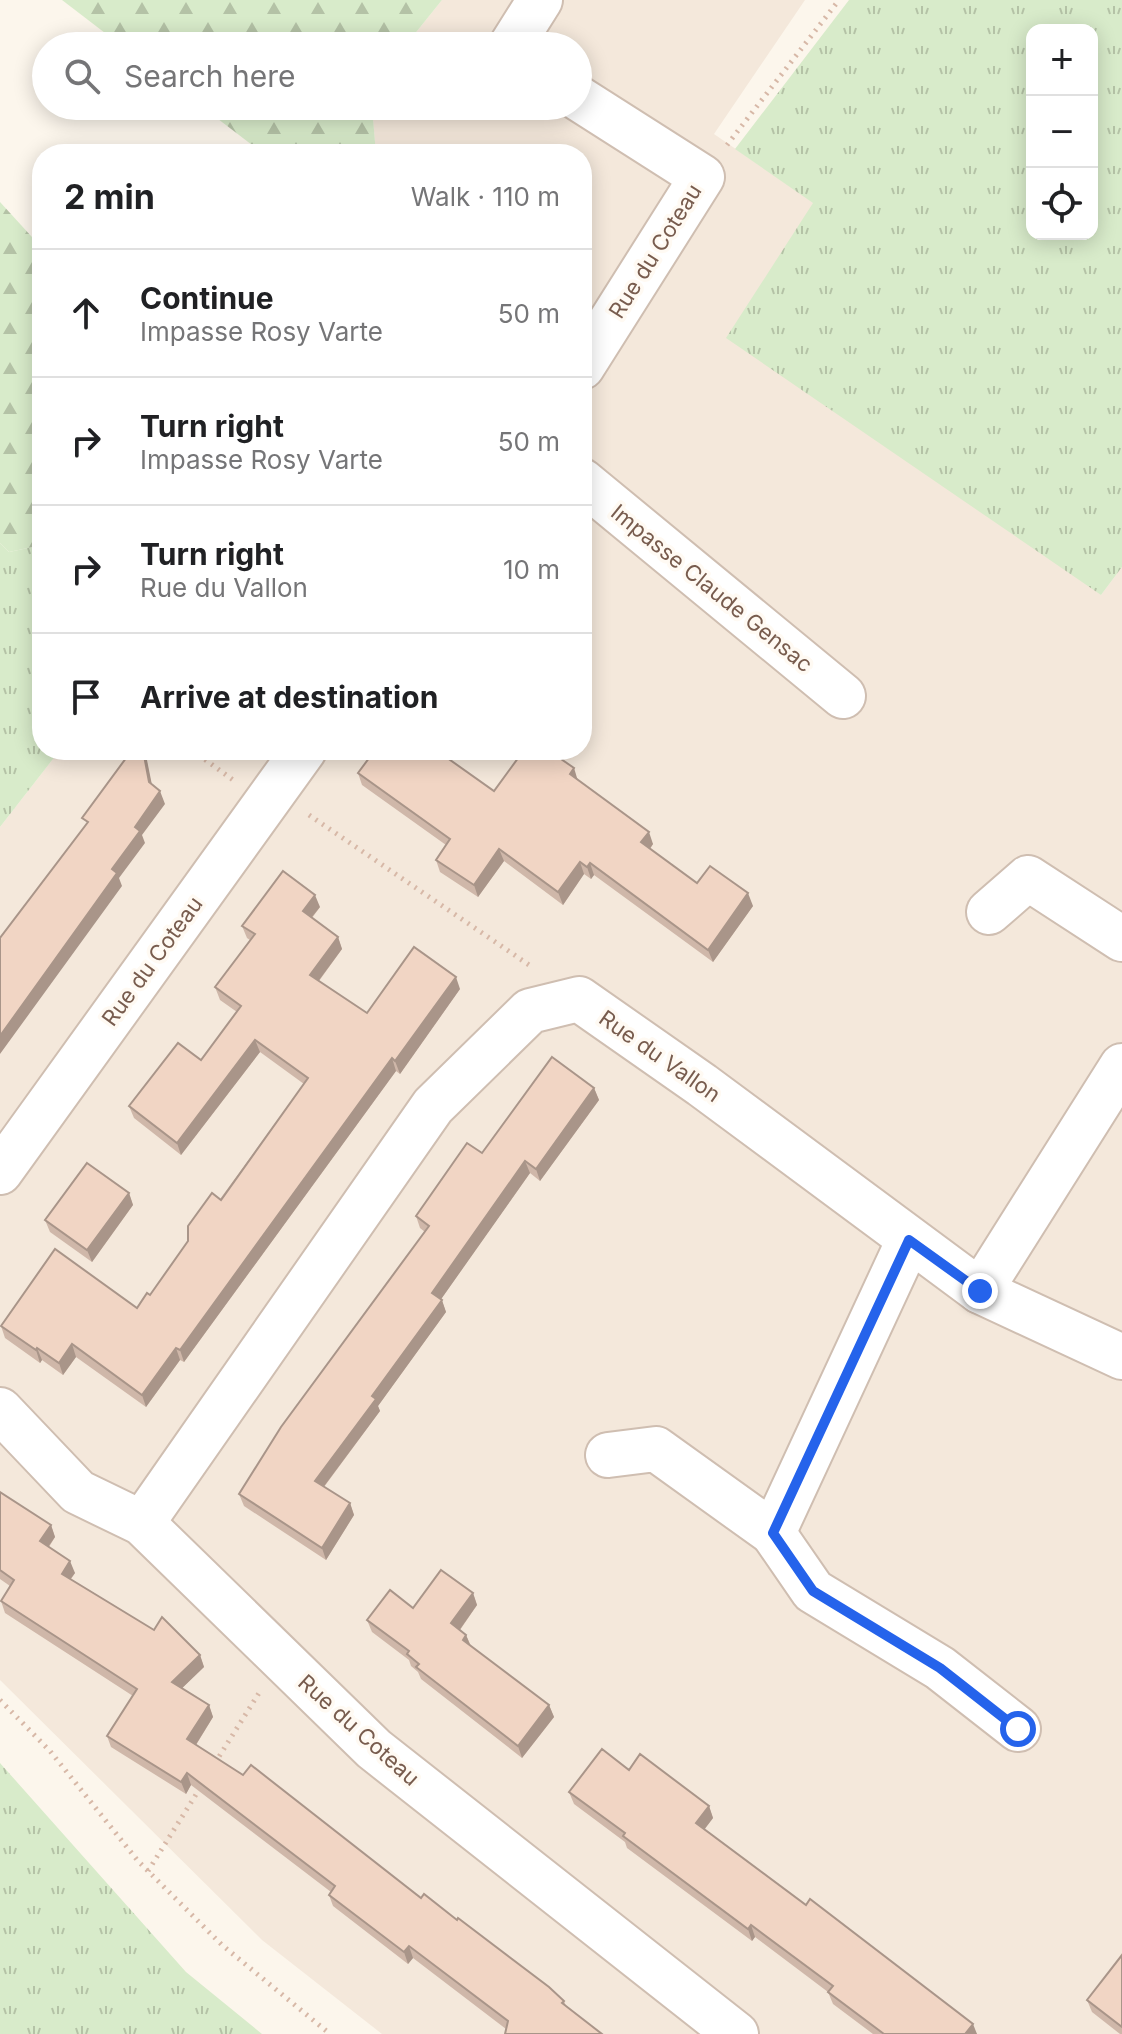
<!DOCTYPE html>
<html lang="en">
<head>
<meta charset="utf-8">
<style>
  :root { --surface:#fff; --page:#f2f2f2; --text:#202124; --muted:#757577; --line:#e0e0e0 }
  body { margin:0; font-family:Inter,sans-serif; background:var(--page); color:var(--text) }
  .controls { position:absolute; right:24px; top:24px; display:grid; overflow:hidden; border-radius:16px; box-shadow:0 4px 20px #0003 }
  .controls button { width:72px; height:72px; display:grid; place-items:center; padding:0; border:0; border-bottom:2px solid var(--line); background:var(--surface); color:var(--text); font:40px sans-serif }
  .stop { position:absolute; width:24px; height:24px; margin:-18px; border:6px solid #2563eb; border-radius:50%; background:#fff }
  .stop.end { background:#2563eb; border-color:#fff; box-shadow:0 2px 8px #0008 }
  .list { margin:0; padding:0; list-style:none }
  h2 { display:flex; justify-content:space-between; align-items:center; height:104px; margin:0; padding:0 32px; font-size:34px }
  h2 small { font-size:26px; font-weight:400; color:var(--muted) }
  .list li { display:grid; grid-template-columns:52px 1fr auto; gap:24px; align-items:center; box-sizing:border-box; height:128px; padding:0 32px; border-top:2px solid var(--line) }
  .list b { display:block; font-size:30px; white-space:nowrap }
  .list p { margin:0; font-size:26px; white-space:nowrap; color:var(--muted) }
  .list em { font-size:26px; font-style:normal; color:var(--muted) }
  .icon { flex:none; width:44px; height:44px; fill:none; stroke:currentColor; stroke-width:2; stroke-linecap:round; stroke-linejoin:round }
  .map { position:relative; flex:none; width:1122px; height:2034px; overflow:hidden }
  .search { position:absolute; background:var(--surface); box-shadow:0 4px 20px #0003; left:32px; top:32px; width:560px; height:88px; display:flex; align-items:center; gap:20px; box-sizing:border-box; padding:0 28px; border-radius:44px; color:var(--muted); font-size:30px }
  .panel { position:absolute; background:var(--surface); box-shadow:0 4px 20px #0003; left:32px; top:144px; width:560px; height:616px; border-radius:32px }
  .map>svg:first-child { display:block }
</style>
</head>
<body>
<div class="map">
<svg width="1122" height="2034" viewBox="0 0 1122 2034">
  <defs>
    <pattern id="grass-tufts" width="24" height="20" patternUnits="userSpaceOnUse" patternTransform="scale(2)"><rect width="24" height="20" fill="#d8ebca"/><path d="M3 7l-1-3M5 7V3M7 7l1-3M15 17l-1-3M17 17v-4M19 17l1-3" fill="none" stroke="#b4c2a6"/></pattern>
    <pattern id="forest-firs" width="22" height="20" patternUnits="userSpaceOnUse" patternTransform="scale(2)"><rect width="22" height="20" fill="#d8ebca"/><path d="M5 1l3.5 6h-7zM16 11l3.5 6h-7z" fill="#b4c2a6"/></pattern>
  </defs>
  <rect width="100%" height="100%" fill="#fcf6ec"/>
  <polygon fill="#f4e8db" points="442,0 805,0 714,134 814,203 1101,595 1122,567 1122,2034 382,2034 262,1940 0,1680 0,827 60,750 582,750 582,154 376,154 372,106 578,106 578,46 405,46"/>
  <g fill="url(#grass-tufts)" fill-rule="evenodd">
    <path d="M849 0H1122V567L1101 595 726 338 813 203 735 149ZM1032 30H1092V234H1032Z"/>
    <polygon points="0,543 9,552 42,545 42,750 60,750 0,827"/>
    <polygon points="0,1763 186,1972 262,2034 0,2034"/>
  </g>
  <g fill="url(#forest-firs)">
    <polygon points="62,0 442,0 405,46 122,46"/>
    <polygon points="201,106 372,106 376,154 264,154"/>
    <polygon points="0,202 42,248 42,545 9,552 0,543"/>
  </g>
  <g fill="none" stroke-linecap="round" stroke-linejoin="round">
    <defs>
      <g id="street">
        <polyline points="511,46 540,0"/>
        <polyline points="578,98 702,177 582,367"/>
        <polyline points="582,481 843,696"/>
        <polyline points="989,912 1028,878 1122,939"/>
        <polyline points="0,1172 304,750"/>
        <polyline points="980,1291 1122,1066"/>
        <polyline points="0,1410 78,1492 142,1523 374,1749 736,2034"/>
        <polyline points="608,1455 656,1449 773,1533 909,1240"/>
        <polyline points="142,1523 433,1106 530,1011 579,999 702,1085 980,1291 1122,1357"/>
        <polyline points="773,1533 813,1591 940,1668 1018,1729"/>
      </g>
    </defs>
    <use href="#street" stroke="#cfbeb1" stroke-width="48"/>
    <g stroke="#d7b8a7" stroke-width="5" stroke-dasharray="2 6" stroke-linecap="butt">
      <polyline points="727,145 839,0"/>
      <polyline points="192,750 233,780"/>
      <polyline points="309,815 532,967"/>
      <polyline points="0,1700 50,1751 138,1861 222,1945 330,2034"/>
      <polyline points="215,1763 259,1693"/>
      <polyline points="148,1871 202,1785"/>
    </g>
    <use href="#street" stroke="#fff" stroke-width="44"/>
  </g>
  <g fill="#cfb7a9">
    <polygon points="441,754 494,791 578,780 653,844 650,849 697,883 753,906 713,962 594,875 591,879 584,874 563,905 504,861 478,897 440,872 436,860 446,845 362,785 358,773"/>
    <polygon points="320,907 312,918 338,937 342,949 319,981 367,1013 460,989 400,1074 396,1071 184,1362 180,1360 146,1407 76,1357 63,1375 42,1360 40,1363 5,1338 1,1326 137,1308 150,1295 304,1084 260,1052 181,1155 134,1118 129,1106 201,1060 237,1012 220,1000 215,987 250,940 247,938 242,926"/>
    <polygon points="594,1088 599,1100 540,1181 530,1173 441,1299 446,1312 378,1406 380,1411 324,1487 350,1503 354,1515 326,1560 244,1506 239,1494 425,1232 420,1228 416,1216 482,1153"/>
    <polygon points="129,1193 133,1205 92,1262 50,1232 45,1220"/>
    <polygon points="0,1492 51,1525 55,1537 49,1547 75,1573 71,1579 154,1630 200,1655 204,1667 182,1688 209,1705 213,1717 196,1745 421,1898 457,1920 564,2001 566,2006 506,2029 413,1958 408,1964 333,1906 329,1895 331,1892 191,1785 186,1794 111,1747 107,1736 133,1696 5,1613 1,1601 10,1586 0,1579"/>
    <polygon points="473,1593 477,1605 460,1630 466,1635 471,1646 549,1705 554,1717 522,1758 421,1679 418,1672 411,1666 409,1660 372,1632 367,1620 413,1608"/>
    <polygon points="629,1770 709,1806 713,1818 704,1830 977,2034 873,2034 833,2004 828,1992 755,1937 752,1941 627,1848 625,1842 574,1804 569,1792"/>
    <polygon points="1122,1955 1122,2034 1120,2034 1092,2012 1087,2000"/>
  </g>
  <g fill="#a99589">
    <polygon points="143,750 145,750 154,795 149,782"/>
    <polygon points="574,768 578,781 570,774"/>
    <polygon points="160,791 165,804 142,835 145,843 119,878 122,886 0,1054 0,1036 112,869 135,827"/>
    <polygon points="649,832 653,844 646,854 641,842"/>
    <polygon points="499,849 504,861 478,897 474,885"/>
    <polygon points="580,862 584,874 563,905 558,892"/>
    <polygon points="590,863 594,875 591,879 587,867"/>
    <polygon points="748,893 753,906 713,962 708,950"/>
    <polygon points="315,895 320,907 307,923 303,911"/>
    <polygon points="338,937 342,949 314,987 310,975"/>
    <polygon points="456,977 460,989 400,1074 395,1061"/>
    <polygon points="255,1040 260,1052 181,1155 177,1143"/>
    <polygon points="392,1058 396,1071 184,1362 180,1350"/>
    <polygon points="594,1088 599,1100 540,1181 536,1169"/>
    <polygon points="525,1161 530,1173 437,1305 432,1293"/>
    <polygon points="129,1193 133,1205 92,1262 87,1250"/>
    <polygon points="442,1300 446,1312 378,1406 380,1411 319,1493 315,1481 372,1396"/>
    <polygon points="72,1344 76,1357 63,1375 59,1363"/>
    <polygon points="37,1348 42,1360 40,1363 36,1350"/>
    <polygon points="176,1348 180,1360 146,1407 142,1395"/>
    <polygon points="350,1503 354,1515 326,1560 322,1548"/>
    <polygon points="51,1525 55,1537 44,1553 40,1541"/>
    <polygon points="70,1561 75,1573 66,1585 62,1574"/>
    <polygon points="473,1593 477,1605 456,1635 451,1623"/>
    <polygon points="466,1635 471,1647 463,1640"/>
    <polygon points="200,1655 204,1667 176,1694 172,1682"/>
    <polygon points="209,1705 213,1717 192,1751 187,1739"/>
    <polygon points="549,1705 554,1717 522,1758 518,1746"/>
    <polygon points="187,1773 191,1785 186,1794 181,1782"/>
    <polygon points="709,1806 713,1818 700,1835 696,1823"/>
    <polygon points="751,1925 755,1937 752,1941 748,1929"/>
    <polygon points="409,1946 413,1958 408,1964 404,1952"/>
    <polygon points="973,2024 977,2034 965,2034"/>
  </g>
  <g fill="#f1d5c4" stroke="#a99589" stroke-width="2">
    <polygon points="132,750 143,750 149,782 160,791 135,827 140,831 112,869 117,873 0,1036 0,938 88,822 82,818"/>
    <polygon points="375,750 436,750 494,791 524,750 548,750 574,768 570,774 649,832 641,842 697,883 710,866 748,893 708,950 590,863 587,867 580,862 558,892 499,849 474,885 436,860 450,839 358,773"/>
    <polygon points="283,871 315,895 303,911 338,937 310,975 367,1013 414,947 456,977 395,1061 392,1058 180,1350 176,1348 142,1395 72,1344 59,1363 37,1348 36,1350 1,1326 55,1249 137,1308 147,1293 150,1295 188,1241 188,1226 212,1193 221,1200 308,1078 255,1040 177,1143 129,1106 178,1043 201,1060 241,1006 215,987 255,934 242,926"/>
    <polygon points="552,1057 594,1088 536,1169 525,1161 432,1293 442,1300 372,1396 376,1399 315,1481 350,1503 322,1548 239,1494 281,1427 429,1226 416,1216 467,1143 482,1153"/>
    <polygon points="87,1163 129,1193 87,1250 45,1220"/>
    <polygon points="0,1492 51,1525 40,1541 70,1561 62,1574 154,1630 162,1617 200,1655 172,1682 209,1705 187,1739 243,1775 251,1765 421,1898 424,1894 457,1920 458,1918 549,1987 564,2001 562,2003 602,2034 505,2034 508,2021 409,1946 404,1952 329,1895 335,1886 187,1773 181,1782 107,1736 137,1689 1,1601 14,1580 0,1570"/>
    <polygon points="441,1570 473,1593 451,1623 466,1635 463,1640 549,1705 518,1746 416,1667 419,1664 407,1654 409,1651 367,1620 390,1590 413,1608"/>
    <polygon points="602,1749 629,1770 640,1754 709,1806 696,1823 806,1905 810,1899 973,2024 965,2034 884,2034 828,1992 833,1986 751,1925 748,1929 623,1836 625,1833 569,1792"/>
    <polygon points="1122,1955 1122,2027 1087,2000"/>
  </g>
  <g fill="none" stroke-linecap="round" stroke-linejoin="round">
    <polyline stroke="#2563eb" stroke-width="10" points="980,1291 909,1240 773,1533 813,1591 940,1668 1018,1729"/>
  </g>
  <g text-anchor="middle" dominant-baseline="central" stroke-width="7" stroke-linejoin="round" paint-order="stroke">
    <g font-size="22" fill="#785c4e" stroke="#fffaf3">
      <text transform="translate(655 251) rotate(-58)">Rue du Coteau</text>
      <text transform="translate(712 588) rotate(39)">Impasse Claude Gensac</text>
      <text transform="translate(152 961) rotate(-54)">Rue du Coteau</text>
      <text transform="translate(660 1056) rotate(35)">Rue du Vallon</text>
      <text transform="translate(359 1730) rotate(42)">Rue du Coteau</text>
    </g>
  </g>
</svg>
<div class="controls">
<button>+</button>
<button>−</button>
<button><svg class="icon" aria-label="locate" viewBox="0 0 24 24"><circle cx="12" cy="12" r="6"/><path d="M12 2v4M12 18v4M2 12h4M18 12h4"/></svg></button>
</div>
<div class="stop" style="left:1018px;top:1729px"></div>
<div class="stop end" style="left:980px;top:1291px"></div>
<div class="search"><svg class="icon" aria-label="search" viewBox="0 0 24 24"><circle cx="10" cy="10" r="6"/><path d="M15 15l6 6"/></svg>Search here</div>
<section class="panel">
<h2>2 min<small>Walk · 110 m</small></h2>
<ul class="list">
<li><svg class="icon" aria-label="ahead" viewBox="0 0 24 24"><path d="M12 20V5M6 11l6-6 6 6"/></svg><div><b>Continue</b><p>Impasse Rosy Varte</p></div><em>50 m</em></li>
<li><svg class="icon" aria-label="right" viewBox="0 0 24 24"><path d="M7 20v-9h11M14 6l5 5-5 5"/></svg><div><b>Turn right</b><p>Impasse Rosy Varte</p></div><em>50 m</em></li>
<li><svg class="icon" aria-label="right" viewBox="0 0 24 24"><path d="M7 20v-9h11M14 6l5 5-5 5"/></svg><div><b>Turn right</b><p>Rue du Vallon</p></div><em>10 m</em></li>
<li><svg class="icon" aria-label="arrive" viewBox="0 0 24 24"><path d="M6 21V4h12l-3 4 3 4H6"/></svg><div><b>Arrive at destination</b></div></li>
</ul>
</section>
</div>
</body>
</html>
